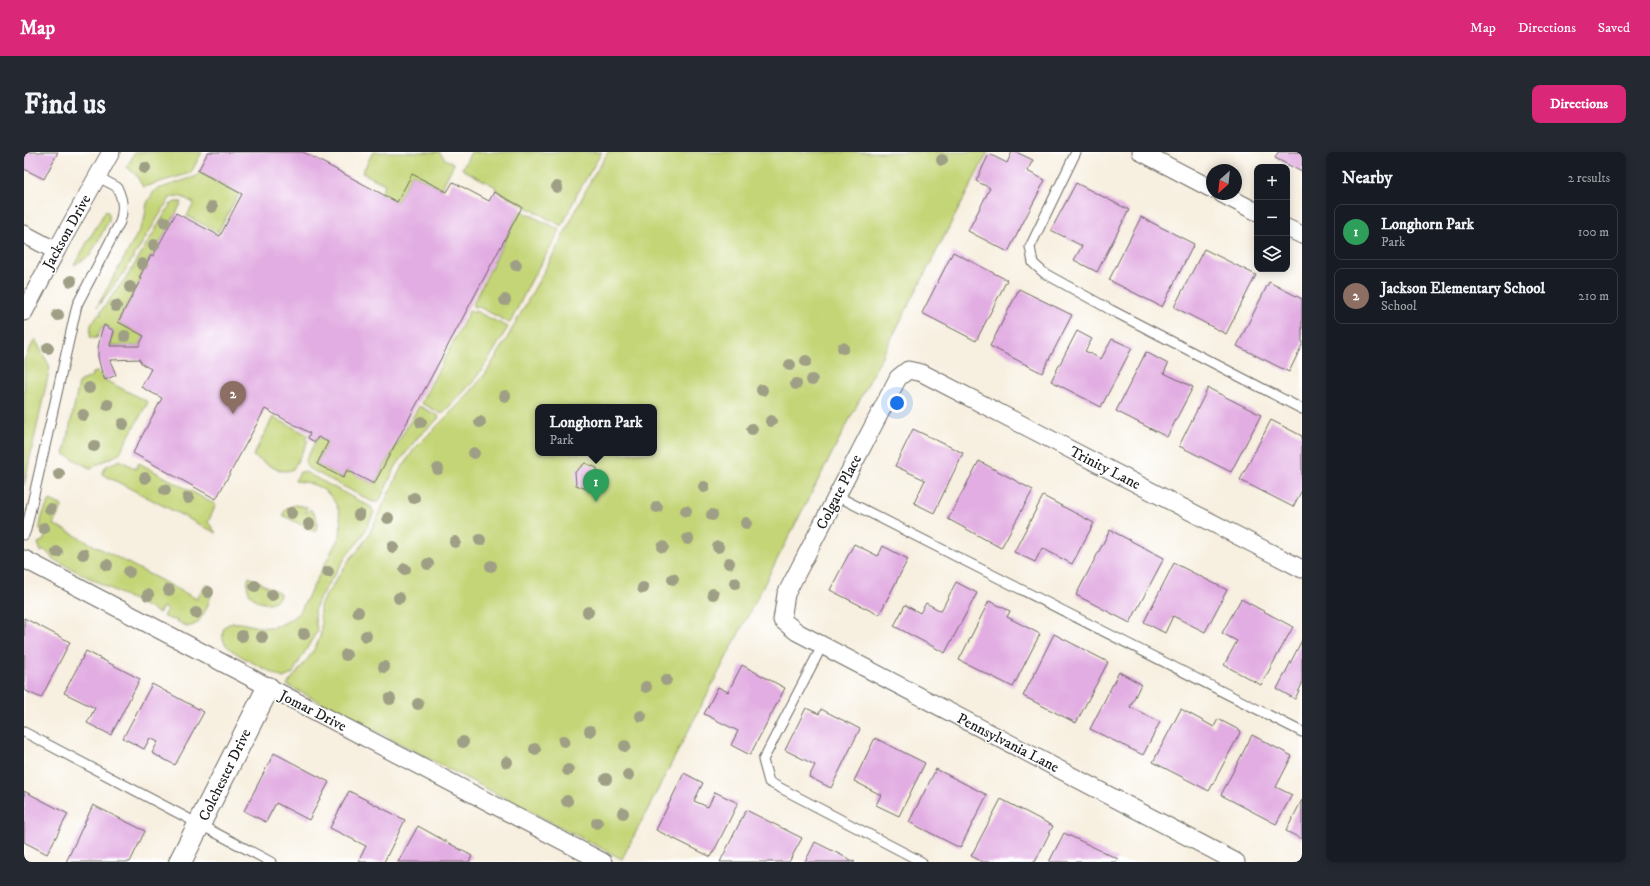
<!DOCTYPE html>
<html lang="en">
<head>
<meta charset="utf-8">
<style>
  :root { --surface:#171b24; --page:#242831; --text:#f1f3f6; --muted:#9ea1a6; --line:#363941; --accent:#db2777 }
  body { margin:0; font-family:"IM FELL DW Pica",serif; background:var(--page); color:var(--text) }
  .controls { position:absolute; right:12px; top:12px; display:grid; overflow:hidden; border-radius:8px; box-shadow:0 2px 10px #0003 }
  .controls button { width:36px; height:36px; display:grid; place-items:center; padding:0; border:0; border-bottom:1px solid var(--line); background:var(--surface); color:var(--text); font:20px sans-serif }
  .compass { position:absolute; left:1182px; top:12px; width:36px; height:36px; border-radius:50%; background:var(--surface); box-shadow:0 2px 10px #0003; rotate:207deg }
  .you { position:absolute; left:873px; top:251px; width:14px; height:14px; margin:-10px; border:3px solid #fff; border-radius:50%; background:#1a73e8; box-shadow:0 0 0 6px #1a73e833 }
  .badge { display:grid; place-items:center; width:26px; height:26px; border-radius:50%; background:var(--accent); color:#fff; font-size:13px; font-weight:700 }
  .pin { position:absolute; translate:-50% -33px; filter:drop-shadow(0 1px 2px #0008) }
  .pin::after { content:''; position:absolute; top:21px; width:14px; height:12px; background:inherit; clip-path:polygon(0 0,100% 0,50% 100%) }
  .popup { position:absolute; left:511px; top:252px; width:122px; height:52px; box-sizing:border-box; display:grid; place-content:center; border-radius:8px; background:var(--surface); filter:drop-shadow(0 1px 3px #0005); font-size:13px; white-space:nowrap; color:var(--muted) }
  .popup b { font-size:15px; color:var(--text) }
  .popup::after { content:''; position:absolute; left:50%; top:100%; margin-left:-8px; border:8px solid transparent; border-top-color:var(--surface) }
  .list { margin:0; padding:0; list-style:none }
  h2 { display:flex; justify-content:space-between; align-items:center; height:52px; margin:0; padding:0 16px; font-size:17px }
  h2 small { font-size:13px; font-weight:400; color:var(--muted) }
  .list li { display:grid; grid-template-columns:26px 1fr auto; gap:12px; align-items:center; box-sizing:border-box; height:56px; margin:0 8px 8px; padding:0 8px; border:1px solid var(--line); border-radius:8px }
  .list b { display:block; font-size:15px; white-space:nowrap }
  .list p { margin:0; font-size:13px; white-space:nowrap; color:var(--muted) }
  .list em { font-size:13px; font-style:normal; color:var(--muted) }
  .icon { flex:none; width:22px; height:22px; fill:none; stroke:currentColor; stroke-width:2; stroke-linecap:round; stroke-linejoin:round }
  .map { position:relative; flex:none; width:1278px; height:710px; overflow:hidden; border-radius:8px }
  header { display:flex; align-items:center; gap:24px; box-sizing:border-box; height:56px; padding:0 20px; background:var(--accent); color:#fff }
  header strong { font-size:19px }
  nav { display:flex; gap:22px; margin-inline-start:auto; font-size:14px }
  .intro { display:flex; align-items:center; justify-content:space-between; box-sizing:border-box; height:96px; padding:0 24px }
  h1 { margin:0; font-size:28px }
  .button { padding:10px 18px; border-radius:8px; background:var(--accent); color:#fff; font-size:14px; font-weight:700 }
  main { display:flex; gap:24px; padding:0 24px }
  aside { flex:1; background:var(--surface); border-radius:8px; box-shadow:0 2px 10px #0003 }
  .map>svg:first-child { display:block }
</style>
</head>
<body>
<header>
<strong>Map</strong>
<nav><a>Map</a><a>Directions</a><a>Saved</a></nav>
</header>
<div class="intro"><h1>Find us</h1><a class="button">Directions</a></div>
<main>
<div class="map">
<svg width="1278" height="710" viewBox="0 0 1278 710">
  <rect width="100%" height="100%" fill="#fff"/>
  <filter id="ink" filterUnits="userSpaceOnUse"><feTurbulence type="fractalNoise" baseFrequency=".025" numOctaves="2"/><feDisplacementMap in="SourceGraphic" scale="8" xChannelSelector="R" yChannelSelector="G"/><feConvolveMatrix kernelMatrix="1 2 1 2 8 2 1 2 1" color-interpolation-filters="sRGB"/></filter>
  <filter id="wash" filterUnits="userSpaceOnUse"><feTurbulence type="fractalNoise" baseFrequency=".012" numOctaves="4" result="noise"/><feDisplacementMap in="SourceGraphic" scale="16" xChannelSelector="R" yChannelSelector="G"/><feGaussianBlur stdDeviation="0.9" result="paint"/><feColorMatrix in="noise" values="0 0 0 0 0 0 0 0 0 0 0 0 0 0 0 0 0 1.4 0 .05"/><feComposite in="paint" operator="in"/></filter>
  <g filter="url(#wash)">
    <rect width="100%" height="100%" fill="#f7efdf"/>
    <g fill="#c4d577" stroke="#70784a" fill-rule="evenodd">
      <polygon points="111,0 178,0 167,21 119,35 112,23 103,15"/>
      <polygon points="349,0 415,0 421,7 430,12 417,37 388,22 373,50 357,42 361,32 338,21"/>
      <polygon points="447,0 578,0 553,42 538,74 471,38 472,35 438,17"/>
      <path d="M584 0H964L598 707 263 533C273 519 297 495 297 478 298 468 294 460 297 451L325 408 335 397 345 382 376 318 391 296 442 245 462 221 481 190 534 94 567 28ZM514 255H630V301H514Z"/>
      <path d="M175 20 215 42 194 80 163 64 170 51C161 47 155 41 146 46L99 122 73 155 116 77 120 69 123 51 131 38 173 24Z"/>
      <polygon points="151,50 158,50 129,104 127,103 115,126 117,127 94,170 120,184 115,194 86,194 90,179 81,173 77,176 73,186 67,186 66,184 67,173 74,162 77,163 78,162 76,160 106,120 146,53"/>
      <polygon points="82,58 85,62 85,68 66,104 50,113"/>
      <polygon points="496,58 536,78 507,129 486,171 453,154 449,155 449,152"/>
      <polygon points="446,158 450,161 451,159 484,175 465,207 449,230 418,262 397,251"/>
      <polygon points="11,187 26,215 0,333 0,208"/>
      <polygon points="74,220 81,228 124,250 95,302 66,316 40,302 55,231 56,229 67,225 68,221"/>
      <polygon points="395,254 415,264 414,267 394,285 372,314 355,350 349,350 284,316 281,310 294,285 304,290 293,312 319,326 323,318 350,332"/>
      <path d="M249 265 284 283 281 287 284 289 269 317C257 324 240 310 229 304Z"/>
      <polygon points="96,308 112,317 115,311 192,353 184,370 192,381 78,322 82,314"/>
      <path d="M276 320H281L347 355 350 361 336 388 324 402 295 446 290 459 293 479 268 522 259 526C246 519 210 503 202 493 198 488 198 481 200 475 211 466 224 474 236 475 253 477 266 470 277 458L316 383C320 352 304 331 271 329Z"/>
      <path d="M26 348 37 353 38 355 29 372 173 447 181 434 184 433 187 435C190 443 180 462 175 469 172 473 167 474 163 475L150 467 148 468 139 464 143 458 139 455 135 461 30 408 21 398 17 400 14 391 19 389 22 382 16 378C16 367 20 358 26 348Z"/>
      <path d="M271 353 283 355 281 360 283 361 286 357C293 363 295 371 291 380L260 364 259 362 263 356Z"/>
      <path d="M225 425 256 441V444C244 461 216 445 225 425Z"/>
    </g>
    <g id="blocks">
      <g fill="#e2ade2">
        <polygon points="0,0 34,0 20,27 0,17"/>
        <polygon points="184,0 279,0 373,50 388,22 423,40 429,30 465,49 470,40 498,55 350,332 323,318 319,326 293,312 304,290 294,285 291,290 284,286 286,281 241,257 192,347 109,301 138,246 117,235 127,217 118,212 115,207 86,208 92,223 81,228 78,221 74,205 74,196 77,181 80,173 90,179 86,194 115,194 120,184 94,170 117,127 115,126 127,103 129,104 152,61 196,84 218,42 174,19"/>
        <polygon points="988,0 992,0 1009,8 1003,19 1021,28 984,100 944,79 966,36 952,29 965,2 983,11"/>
        <polygon points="1254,0 1278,0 1278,20 1251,6"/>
        <polygon points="1052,31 1105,58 1073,120 1050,108 1058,94 1027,78"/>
        <polygon points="1117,65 1170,92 1138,155 1085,128"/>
        <polygon points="1180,97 1232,123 1202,182 1150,155"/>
        <polygon points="929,100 983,128 952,189 898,161"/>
        <polygon points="1245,130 1278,147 1278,193 1265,220 1213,194"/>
        <polygon points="995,137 1048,163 1018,221 966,194"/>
        <polygon points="1053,179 1068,187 1061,199 1077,207 1088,187 1108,196 1077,255 1027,229"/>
        <polygon points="1122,200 1144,212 1140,221 1169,235 1143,285 1092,259"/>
        <polygon points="1184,236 1237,263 1207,320 1155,294"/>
        <polygon points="1247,268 1278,284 1278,338 1269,355 1216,328"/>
        <polygon points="889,277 939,301 910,361 890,351 901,328 871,314"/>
        <polygon points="955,309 1009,338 977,396 924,367"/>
        <polygon points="561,311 573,316 575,329 565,338 552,333 551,320"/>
        <polygon points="1019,344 1070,371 1048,412 1018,396 1011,410 990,400"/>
        <polygon points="1086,378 1140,406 1106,471 1052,443"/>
        <polygon points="830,392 854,404 859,394 884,407 855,463 806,438"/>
        <polygon points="1150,411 1203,438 1181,480 1149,464 1141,481 1120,470"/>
        <polygon points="932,430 953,441 921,501 870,474 881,453 896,461 902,451 917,459"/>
        <polygon points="1217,447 1269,475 1237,533 1200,513 1213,489 1198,481"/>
        <polygon points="965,449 986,459 983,465 1016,482 989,535 935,508"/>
        <polygon points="0,466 46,490 17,546 0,538"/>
        <polygon points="1030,482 1084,510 1052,571 999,544"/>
        <polygon points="1278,488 1278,532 1271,547 1253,537"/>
        <polygon points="62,499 116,527 87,583 63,571 71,556 40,541"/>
        <polygon points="718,513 761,536 726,603 707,593 714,579 680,562 694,535 704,540"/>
        <polygon points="1095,520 1117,532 1106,555 1136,570 1119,603 1066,577"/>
        <polygon points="128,532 180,560 151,613 128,601 134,590 126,586 120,597 99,586"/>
        <polygon points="782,556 795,562 797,557 836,577 807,636 785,625 791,613 761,598"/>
        <polygon points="1157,557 1190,575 1194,567 1217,579 1185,639 1129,610"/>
        <polygon points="1228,583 1268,604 1252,635 1268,643 1252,672 1197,643"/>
        <polygon points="851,586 901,611 875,664 852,653 857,643 830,629"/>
        <polygon points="250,601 305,630 285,668 252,651 242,670 220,659"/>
        <polygon points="912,617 963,643 936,696 885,670"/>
        <polygon points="660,621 679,631 670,649 684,655 691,640 714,651 687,705 632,678"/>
        <polygon points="0,639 44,662 23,702 0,690"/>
        <polygon points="325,639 381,668 360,710 334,710 342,694 306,676"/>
        <polygon points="977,647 1029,674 1011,710 959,710 947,704"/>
        <polygon points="1278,648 1278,687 1262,679"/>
        <polygon points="69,653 121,679 106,710 42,710"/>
        <polygon points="722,658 778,686 765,710 696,710"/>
        <polygon points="394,674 448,704 445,710 374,710"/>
        <polygon points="1040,681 1094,707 1092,710 1025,710"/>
        <polygon points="791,690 831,710 781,710"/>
      </g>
    </g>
  </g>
  <g filter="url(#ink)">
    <use href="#blocks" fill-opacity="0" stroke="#696660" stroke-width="1"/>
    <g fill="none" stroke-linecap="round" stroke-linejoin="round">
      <defs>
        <g id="service">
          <polyline points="1052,0 1006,95 1009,111 1020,121 1087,158 1278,257"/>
          <polyline points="813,344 1278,580"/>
          <path d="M0 383 2 378 53 153 96 70C100 56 99 48 93 35L74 25"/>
          <polyline points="798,494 739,608 745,630 898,710"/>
          <polyline points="0,580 247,710"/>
        </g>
        <g id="minor">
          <polyline points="1117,0 1188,37"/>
          <polyline points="1198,42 1233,60"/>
          <polyline points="1263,76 1278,83"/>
          <polyline points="0,82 32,99"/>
          <polyline points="0,160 32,99 87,0"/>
          <polyline points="0,407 579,710"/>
          <polyline points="1212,710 773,480 758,468 762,442 874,226 884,218 898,221 1278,417"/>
        </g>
        <polyline id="tertiary" points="156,710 244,536"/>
      </defs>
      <use href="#service" stroke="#696660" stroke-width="11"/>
      <use href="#minor" stroke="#696660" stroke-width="19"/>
      <use href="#tertiary" stroke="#696660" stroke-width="24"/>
      <use href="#service" stroke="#fff" stroke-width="9"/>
      <use href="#minor" stroke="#fff" stroke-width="17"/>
      <use href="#tertiary" stroke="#fff" stroke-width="22"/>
    </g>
    <g fill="#9f9f85">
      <circle cx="918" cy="8" r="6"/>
      <circle cx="121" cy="16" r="6"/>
      <circle cx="533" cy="35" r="6"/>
      <circle cx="188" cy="55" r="6"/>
      <circle cx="141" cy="70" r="6"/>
      <circle cx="130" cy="93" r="6"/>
      <circle cx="118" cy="112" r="6"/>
      <circle cx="492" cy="113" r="6"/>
      <circle cx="47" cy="129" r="6"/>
      <circle cx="106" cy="135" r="6"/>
      <circle cx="481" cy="148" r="6"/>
      <circle cx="92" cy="154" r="6"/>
      <circle cx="34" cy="163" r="6"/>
      <circle cx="101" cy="184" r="6"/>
      <circle cx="24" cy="196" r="6"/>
      <circle cx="819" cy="196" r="6"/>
      <circle cx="782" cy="209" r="6"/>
      <circle cx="766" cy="213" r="6"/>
      <circle cx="788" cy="228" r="6"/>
      <circle cx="772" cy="232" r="6"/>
      <circle cx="65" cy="236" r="6"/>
      <circle cx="738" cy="238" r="6"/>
      <circle cx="481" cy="244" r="6"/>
      <circle cx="84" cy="253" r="6"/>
      <circle cx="59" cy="263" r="6"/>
      <circle cx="747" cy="269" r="6"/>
      <circle cx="397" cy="270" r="6"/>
      <circle cx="456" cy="270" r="6"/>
      <circle cx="99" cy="272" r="6"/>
      <circle cx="728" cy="277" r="6"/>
      <circle cx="70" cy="294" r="6"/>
      <circle cx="450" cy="301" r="6"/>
      <circle cx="414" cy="317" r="6"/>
      <circle cx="35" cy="322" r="6"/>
      <circle cx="121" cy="326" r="6"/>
      <circle cx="680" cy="335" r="6"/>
      <circle cx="141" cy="338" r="6"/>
      <circle cx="164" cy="346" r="6"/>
      <circle cx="390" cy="346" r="6"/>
      <circle cx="633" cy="355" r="6"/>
      <circle cx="26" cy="357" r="6"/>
      <circle cx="662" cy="359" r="6"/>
      <circle cx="267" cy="361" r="6"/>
      <circle cx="335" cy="363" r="6"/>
      <circle cx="688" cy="363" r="6"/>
      <circle cx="364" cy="366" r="6"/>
      <circle cx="722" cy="371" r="6"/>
      <circle cx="285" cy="372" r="6"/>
      <circle cx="20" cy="376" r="6"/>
      <circle cx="664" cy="387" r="6"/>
      <circle cx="456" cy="388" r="6"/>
      <circle cx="431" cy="390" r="6"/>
      <circle cx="369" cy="395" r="6"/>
      <circle cx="639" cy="395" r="6"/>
      <circle cx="694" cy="395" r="6"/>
      <circle cx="33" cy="400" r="6"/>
      <circle cx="59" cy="402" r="6"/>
      <circle cx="705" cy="411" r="6"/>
      <circle cx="404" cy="412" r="6"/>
      <circle cx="83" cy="413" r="6"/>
      <circle cx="467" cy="414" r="6"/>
      <circle cx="381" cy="417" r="6"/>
      <circle cx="105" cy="420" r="6"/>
      <circle cx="304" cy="420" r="6"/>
      <circle cx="649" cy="427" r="6"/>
      <circle cx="711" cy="431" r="6"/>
      <circle cx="231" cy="434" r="6"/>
      <circle cx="619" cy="436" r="6"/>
      <circle cx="145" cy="438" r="6"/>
      <circle cx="184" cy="440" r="6"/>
      <circle cx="689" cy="442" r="6"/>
      <circle cx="124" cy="443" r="6"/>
      <circle cx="248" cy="443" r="6"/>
      <circle cx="375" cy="446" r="6"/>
      <circle cx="334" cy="460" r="6"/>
      <circle cx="564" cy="460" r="6"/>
      <circle cx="172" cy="461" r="6"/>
      <circle cx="280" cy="482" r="6"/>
      <circle cx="218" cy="484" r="6"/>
      <circle cx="342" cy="484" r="6"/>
      <circle cx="238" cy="485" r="6"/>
      <circle cx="322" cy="503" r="6"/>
      <circle cx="360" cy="515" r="6"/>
      <circle cx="642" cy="528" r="6"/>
      <circle cx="622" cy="535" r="6"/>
      <circle cx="366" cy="547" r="6"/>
      <circle cx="394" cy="552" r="6"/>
      <circle cx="617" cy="564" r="6"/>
      <circle cx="566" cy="579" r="6"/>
      <circle cx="540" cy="589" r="6"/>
      <circle cx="439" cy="590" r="6"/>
      <circle cx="601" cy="594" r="6"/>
      <circle cx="511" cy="597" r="6"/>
      <circle cx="483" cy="610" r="6"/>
      <circle cx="544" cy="618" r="6"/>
      <circle cx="604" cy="623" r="6"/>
      <circle cx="582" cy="627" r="6"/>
      <circle cx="543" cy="649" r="6"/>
      <circle cx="599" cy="661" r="6"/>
      <circle cx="573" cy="671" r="6"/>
    </g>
  </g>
  <g text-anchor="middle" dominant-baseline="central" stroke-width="3" stroke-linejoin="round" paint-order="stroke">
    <g font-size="15" fill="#1c1c1c" stroke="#fff">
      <text transform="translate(43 80) rotate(-61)">Jackson Drive</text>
      <text transform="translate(1081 316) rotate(27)">Trinity Lane</text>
      <text transform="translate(815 340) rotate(-63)">Colgate Place</text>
      <text transform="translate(289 559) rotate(27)">Jomar Drive</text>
      <text transform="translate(984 591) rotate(27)">Pennsylvania Lane</text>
      <text transform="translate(201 623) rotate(-64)">Colchester Drive</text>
    </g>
  </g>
</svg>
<div class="controls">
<button>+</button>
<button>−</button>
<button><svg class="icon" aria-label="layers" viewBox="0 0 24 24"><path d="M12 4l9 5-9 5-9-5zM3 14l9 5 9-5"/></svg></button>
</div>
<svg class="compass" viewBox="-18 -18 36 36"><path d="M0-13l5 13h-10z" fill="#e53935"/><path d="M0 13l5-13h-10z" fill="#9ea1a6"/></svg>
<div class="you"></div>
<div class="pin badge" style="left:572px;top:350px;background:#2e9e5b">1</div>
<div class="popup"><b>Longhorn Park</b>Park</div>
<div class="pin badge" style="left:209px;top:262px;background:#8d6e63">2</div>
</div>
<aside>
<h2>Nearby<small>2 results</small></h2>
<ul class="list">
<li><span class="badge" style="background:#2e9e5b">1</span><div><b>Longhorn Park</b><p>Park</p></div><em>100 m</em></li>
<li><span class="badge" style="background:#8d6e63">2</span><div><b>Jackson Elementary School</b><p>School</p></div><em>210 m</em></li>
</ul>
</aside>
</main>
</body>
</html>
